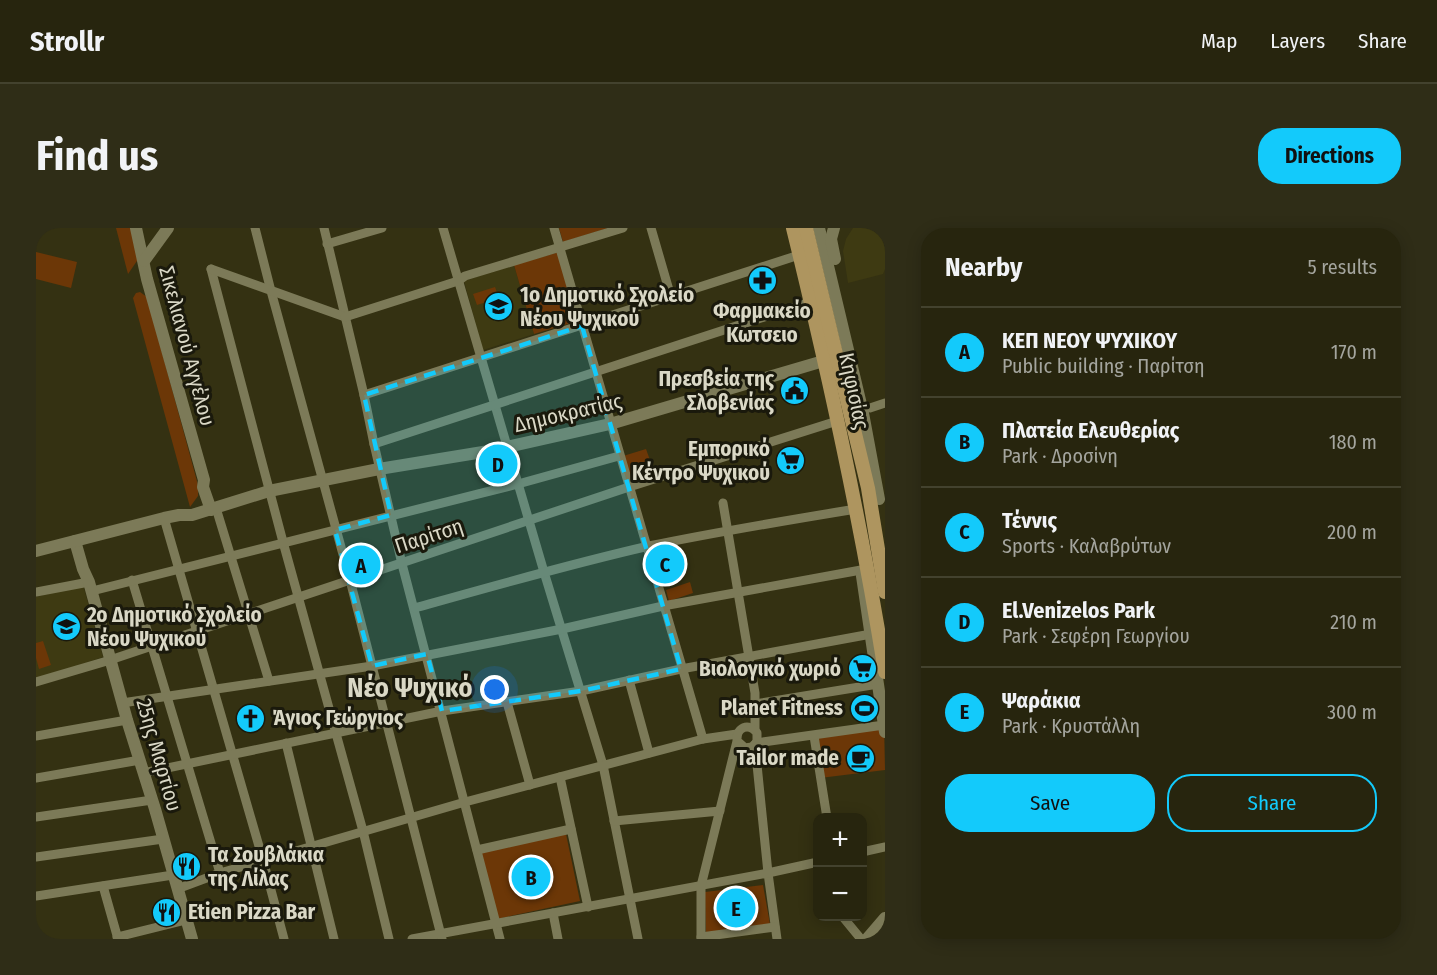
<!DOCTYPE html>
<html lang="en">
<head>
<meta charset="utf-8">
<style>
  :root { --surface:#27250e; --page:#2f2d17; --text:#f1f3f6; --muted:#a4a59e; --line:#43422e; --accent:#13cafb }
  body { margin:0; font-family:"Fira Sans Condensed",sans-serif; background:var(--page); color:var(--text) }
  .controls { position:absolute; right:18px; bottom:18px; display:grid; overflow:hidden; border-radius:12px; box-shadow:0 3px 15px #0003 }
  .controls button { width:54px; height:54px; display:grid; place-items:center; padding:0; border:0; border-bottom:2px solid var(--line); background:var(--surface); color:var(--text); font:30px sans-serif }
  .you { position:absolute; left:459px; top:462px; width:21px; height:21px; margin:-15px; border:4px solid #fff; border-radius:50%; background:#1a73e8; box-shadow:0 0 0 9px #1a73e833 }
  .badge { display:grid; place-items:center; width:39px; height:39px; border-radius:50%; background:var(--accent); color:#111; font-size:20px; font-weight:700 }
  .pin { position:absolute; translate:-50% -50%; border:3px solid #fff; box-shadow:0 2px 6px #0006 }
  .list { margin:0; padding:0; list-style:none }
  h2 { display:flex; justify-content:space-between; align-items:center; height:78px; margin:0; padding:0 24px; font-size:26px }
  h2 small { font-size:20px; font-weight:400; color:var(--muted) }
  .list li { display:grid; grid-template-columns:39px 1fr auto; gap:18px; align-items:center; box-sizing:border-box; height:90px; padding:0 24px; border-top:2px solid var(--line) }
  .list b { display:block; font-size:22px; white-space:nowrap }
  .list p { margin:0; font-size:20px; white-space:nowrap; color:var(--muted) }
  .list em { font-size:20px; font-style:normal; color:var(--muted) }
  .actions { display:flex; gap:12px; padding:18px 24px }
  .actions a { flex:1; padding:14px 0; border:2px solid var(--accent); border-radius:24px; text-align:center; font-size:21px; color:var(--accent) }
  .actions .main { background:var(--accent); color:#111 }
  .map { position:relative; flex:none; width:849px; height:711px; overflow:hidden; border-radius:24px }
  header { display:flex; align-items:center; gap:36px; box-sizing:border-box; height:84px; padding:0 30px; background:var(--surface); border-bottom:2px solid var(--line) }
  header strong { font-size:28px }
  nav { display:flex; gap:33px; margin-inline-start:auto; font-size:21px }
  .intro { display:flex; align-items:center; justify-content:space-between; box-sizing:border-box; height:144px; padding:0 36px }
  h1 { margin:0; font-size:42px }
  .button { padding:15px 27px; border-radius:24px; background:var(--accent); color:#111; font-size:21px; font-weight:700 }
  main { display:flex; gap:36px; padding:0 36px }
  aside { flex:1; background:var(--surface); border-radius:24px; box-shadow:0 3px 15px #0003 }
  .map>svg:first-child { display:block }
</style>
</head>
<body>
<header>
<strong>Strollr</strong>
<nav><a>Map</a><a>Layers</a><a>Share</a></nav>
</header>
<div class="intro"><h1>Find us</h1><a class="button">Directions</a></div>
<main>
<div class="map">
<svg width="849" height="711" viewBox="0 0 849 711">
  <rect width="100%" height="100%" fill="#343112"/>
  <g fill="#3e3a12">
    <polygon points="817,0 849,0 849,41 847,46 812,55 807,23 810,11"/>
    <polygon points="478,37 498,106 447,122 428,53"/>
    <polygon points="47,357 67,429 0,451 0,369"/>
  </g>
  <g fill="#6c3707">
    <polygon points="80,0 97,0 103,30 92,46"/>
    <polygon points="523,0 572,0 527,14"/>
    <polygon points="0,24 41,34 35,60 0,51"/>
    <polygon points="523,24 542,93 498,106 478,37"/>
    <polygon points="459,59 463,70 441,77 437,66"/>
    <polygon points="104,64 111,69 162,257 162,268 154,279 97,70 100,65"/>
    <polygon points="464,220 472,249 461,252 453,223"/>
    <polygon points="610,221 619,246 596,254 587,228"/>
    <polygon points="633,320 639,348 625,351 619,323"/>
    <polygon points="654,354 657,365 633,373 630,362"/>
    <polygon points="7,413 15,437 3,441 0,430 0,415"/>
    <polygon points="848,497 849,542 784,550 778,508"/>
    <polygon points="530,606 544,673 461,691 445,625"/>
    <polygon points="727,657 734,696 670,705 669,664"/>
  </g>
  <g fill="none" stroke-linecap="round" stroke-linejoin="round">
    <g stroke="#7c7a58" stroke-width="9">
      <polyline points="219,0 235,63 314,352 406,711"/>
      <polyline points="288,0 328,167 338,216 366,336 464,711"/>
      <polyline points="407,0 508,344 567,537 602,711"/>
      <polyline points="518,0 667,511"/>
      <polyline points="615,0 635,69"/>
      <polyline points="291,16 346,0"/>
      <polyline points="175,41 247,314 327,603 353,711"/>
      <polyline points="175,41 309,89"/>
      <polyline points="309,89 422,53 429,48 587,0"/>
      <polyline points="328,167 760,28"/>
      <polyline points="834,180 849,175"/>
      <polyline points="338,216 771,75"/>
      <polyline points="687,275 719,465 719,502"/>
      <polyline points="180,280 233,453"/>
      <polyline points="128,290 227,632 248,711"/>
      <polyline points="96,352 184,645"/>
      <polyline points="56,363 482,256 583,228"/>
      <polyline points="0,364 53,354"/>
      <path d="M379 380C457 358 534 336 613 318 680 304 747 293 814 282"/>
      <polyline points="593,452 613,525"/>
      <polyline points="0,454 71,433 593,259 798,194"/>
      <polyline points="471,474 494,557"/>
      <polyline points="86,475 336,438 526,401 627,378 825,342"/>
      <polyline points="719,476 842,456"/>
      <polyline points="0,508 91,492"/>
      <polyline points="778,508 791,590"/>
      <polyline points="250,515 298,711"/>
      <polyline points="720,515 848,497"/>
      <polyline points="719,517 732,645 741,711"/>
      <polyline points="107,545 406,483 545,463 645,441 835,406"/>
      <polyline points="524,549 552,679"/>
      <polyline points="0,550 104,532"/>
      <polyline points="0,589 116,572"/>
      <polyline points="578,593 684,583"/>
      <polyline points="441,622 535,601"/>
      <polyline points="826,624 849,619"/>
      <polyline points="0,629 127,611"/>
      <polyline points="67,658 82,711"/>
      <polyline points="141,661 184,645 429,574 667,511 701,506"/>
      <polyline points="0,668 137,647"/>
      <polyline points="517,685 522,711"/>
      <polyline points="806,688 825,711"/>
      <polyline points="81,709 150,692"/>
      <polyline points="665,709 739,699"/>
      <polyline points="376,711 732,645 782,634"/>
      <path d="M665 711V658L701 513C700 499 713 494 721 505V514L716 519 709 520 701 513"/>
    </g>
    <g stroke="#7c7a58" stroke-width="12">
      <polyline points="100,0 111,51 168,252 167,259 175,282"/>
      <polyline points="783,0 827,185 843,271"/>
      <polyline points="798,0 795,11 799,31"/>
      <polyline points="108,33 132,0"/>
      <polyline points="39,313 47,341 53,354 91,492 119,581 156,711"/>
      <polyline points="0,323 128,290 143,287 156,287 233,263 343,241 453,223 574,196 784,134"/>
      <polyline points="826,348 849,504"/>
      <polyline points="831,711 849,690"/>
    </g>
    <g stroke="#ae955f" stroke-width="14">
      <path d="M757 0C793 147 825 294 849 444"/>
      <polyline points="770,0 832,260 849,364"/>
    </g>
  </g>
  <path fill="#13cafb" fill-opacity="0.2" stroke="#13cafb" stroke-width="4.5" stroke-dasharray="12 8" stroke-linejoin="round" d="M546 98 645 441 545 463 406 483 391 426 336 438 299 302 355 287 328 167Z"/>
  <defs>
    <symbol id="pharmacy-disc" viewBox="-11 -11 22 22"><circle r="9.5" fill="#13cafb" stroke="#1a190c"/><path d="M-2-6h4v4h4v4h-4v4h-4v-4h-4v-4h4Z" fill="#111"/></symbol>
    <symbol id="school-disc" viewBox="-11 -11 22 22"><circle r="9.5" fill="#13cafb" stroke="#1a190c"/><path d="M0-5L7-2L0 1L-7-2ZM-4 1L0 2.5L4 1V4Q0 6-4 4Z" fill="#111"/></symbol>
    <symbol id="civic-disc" viewBox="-11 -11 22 22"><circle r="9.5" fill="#13cafb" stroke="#1a190c"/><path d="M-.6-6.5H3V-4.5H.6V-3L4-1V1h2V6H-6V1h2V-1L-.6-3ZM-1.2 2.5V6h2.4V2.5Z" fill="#111"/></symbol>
    <symbol id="supermarket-disc" viewBox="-11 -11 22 22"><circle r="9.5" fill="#13cafb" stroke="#1a190c"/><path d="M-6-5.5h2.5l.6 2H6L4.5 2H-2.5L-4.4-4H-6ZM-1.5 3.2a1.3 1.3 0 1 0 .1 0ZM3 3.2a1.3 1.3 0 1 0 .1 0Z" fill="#111"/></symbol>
    <symbol id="stadium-disc" viewBox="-11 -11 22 22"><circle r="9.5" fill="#13cafb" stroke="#1a190c"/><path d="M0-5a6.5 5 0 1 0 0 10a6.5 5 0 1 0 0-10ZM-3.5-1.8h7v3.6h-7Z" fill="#111"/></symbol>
    <symbol id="church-disc" viewBox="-11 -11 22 22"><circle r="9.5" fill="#13cafb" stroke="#1a190c"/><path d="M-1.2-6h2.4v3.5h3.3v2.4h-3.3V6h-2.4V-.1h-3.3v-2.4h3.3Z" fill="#111"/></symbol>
    <symbol id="cafe-disc" viewBox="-11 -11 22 22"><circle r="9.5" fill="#13cafb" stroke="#1a190c"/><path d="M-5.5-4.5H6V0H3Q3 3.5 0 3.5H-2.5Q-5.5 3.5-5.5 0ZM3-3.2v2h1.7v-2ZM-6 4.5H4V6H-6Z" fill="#111"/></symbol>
    <symbol id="restaurant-disc" viewBox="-11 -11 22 22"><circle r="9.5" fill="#13cafb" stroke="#1a190c"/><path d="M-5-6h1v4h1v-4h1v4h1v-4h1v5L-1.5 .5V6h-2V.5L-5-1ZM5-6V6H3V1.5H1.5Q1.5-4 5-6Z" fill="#111"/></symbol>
  </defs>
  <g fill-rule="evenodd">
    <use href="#pharmacy-disc" x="710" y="36" width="33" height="33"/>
    <use href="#school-disc" x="446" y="62" width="33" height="33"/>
    <use href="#civic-disc" x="742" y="146" width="33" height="33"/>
    <use href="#supermarket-disc" x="738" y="216" width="33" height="33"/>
    <use href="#school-disc" x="14" y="382" width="33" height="33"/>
    <use href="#supermarket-disc" x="810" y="424" width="33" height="33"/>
    <use href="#stadium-disc" x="812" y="464" width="33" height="33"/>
    <use href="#church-disc" x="198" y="474" width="33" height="33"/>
    <use href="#cafe-disc" x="808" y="514" width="33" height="33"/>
    <use href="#restaurant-disc" x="134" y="622" width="33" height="33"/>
    <use href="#restaurant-disc" x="114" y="668" width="33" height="33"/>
  </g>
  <g text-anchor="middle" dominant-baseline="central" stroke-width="6" stroke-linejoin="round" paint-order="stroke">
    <g font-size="21" font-weight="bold" fill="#dad8c6" stroke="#1a190c" text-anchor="start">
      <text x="484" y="67">1ο Δημοτικό Σχολείο<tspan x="484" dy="24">Νέου Ψυχικού</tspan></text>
      <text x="726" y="83" text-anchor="middle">Φαρμακείο<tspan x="726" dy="24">Κωτσειο</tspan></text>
      <text x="738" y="151" text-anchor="end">Πρεσβεία της<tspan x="738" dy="24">Σλοβενίας</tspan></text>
      <text x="734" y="221" text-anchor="end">Εμπορικό<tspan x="734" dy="24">Κέντρο Ψυχικού</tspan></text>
      <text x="51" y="387">2ο Δημοτικό Σχολείο<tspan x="51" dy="24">Νέου Ψυχικού</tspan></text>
      <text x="805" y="441" text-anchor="end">Βιολογικό χωριό</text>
      <text x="807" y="480" text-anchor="end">Planet Fitness</text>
      <text x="236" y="490">Άγιος Γεώργιος</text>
      <text x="803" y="530" text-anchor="end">Tailor made</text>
      <text x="172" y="627">Τα Σουβλάκια<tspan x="172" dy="24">της Λίλας</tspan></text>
      <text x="152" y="684">Etien Pizza Bar</text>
    </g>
    <g font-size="21" fill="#dad8c6" stroke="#1a190c">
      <text transform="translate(151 118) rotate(75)">Σικελιανού Αγγέλου</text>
      <text transform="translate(818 163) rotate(78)">Κηφισίας</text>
      <text transform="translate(532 185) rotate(-13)">Δημοκρατίας</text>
      <text transform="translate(393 308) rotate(-18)">Παρίτση</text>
      <text transform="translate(123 527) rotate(74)">25ης Μαρτίου</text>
    </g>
    <g font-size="27" font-weight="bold" fill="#dad8c6" stroke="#1a190c">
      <text x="374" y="460">Νέο Ψυχικό</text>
    </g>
  </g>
</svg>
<div class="controls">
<button>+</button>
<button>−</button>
</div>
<div class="you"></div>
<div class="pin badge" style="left:325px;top:337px">A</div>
<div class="pin badge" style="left:495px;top:649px">B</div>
<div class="pin badge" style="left:629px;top:336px">C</div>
<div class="pin badge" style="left:462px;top:236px">D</div>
<div class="pin badge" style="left:700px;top:680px">E</div>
</div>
<aside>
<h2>Nearby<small>5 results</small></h2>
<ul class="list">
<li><span class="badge">A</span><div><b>ΚΕΠ ΝΕΟΥ ΨΥΧΙΚΟΥ</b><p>Public building · Παρίτση</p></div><em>170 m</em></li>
<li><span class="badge">B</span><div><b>Πλατεία Ελευθερίας</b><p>Park · Δροσίνη</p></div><em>180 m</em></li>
<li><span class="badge">C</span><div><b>Τέννις</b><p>Sports · Καλαβρύτων</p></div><em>200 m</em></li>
<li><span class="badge">D</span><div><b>El.Venizelos Park</b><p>Park · Σεφέρη Γεωργίου</p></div><em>210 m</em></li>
<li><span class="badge">E</span><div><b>Ψαράκια</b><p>Park · Κρυστάλλη</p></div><em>300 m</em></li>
</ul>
<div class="actions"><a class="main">Save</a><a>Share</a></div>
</aside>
</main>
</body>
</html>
